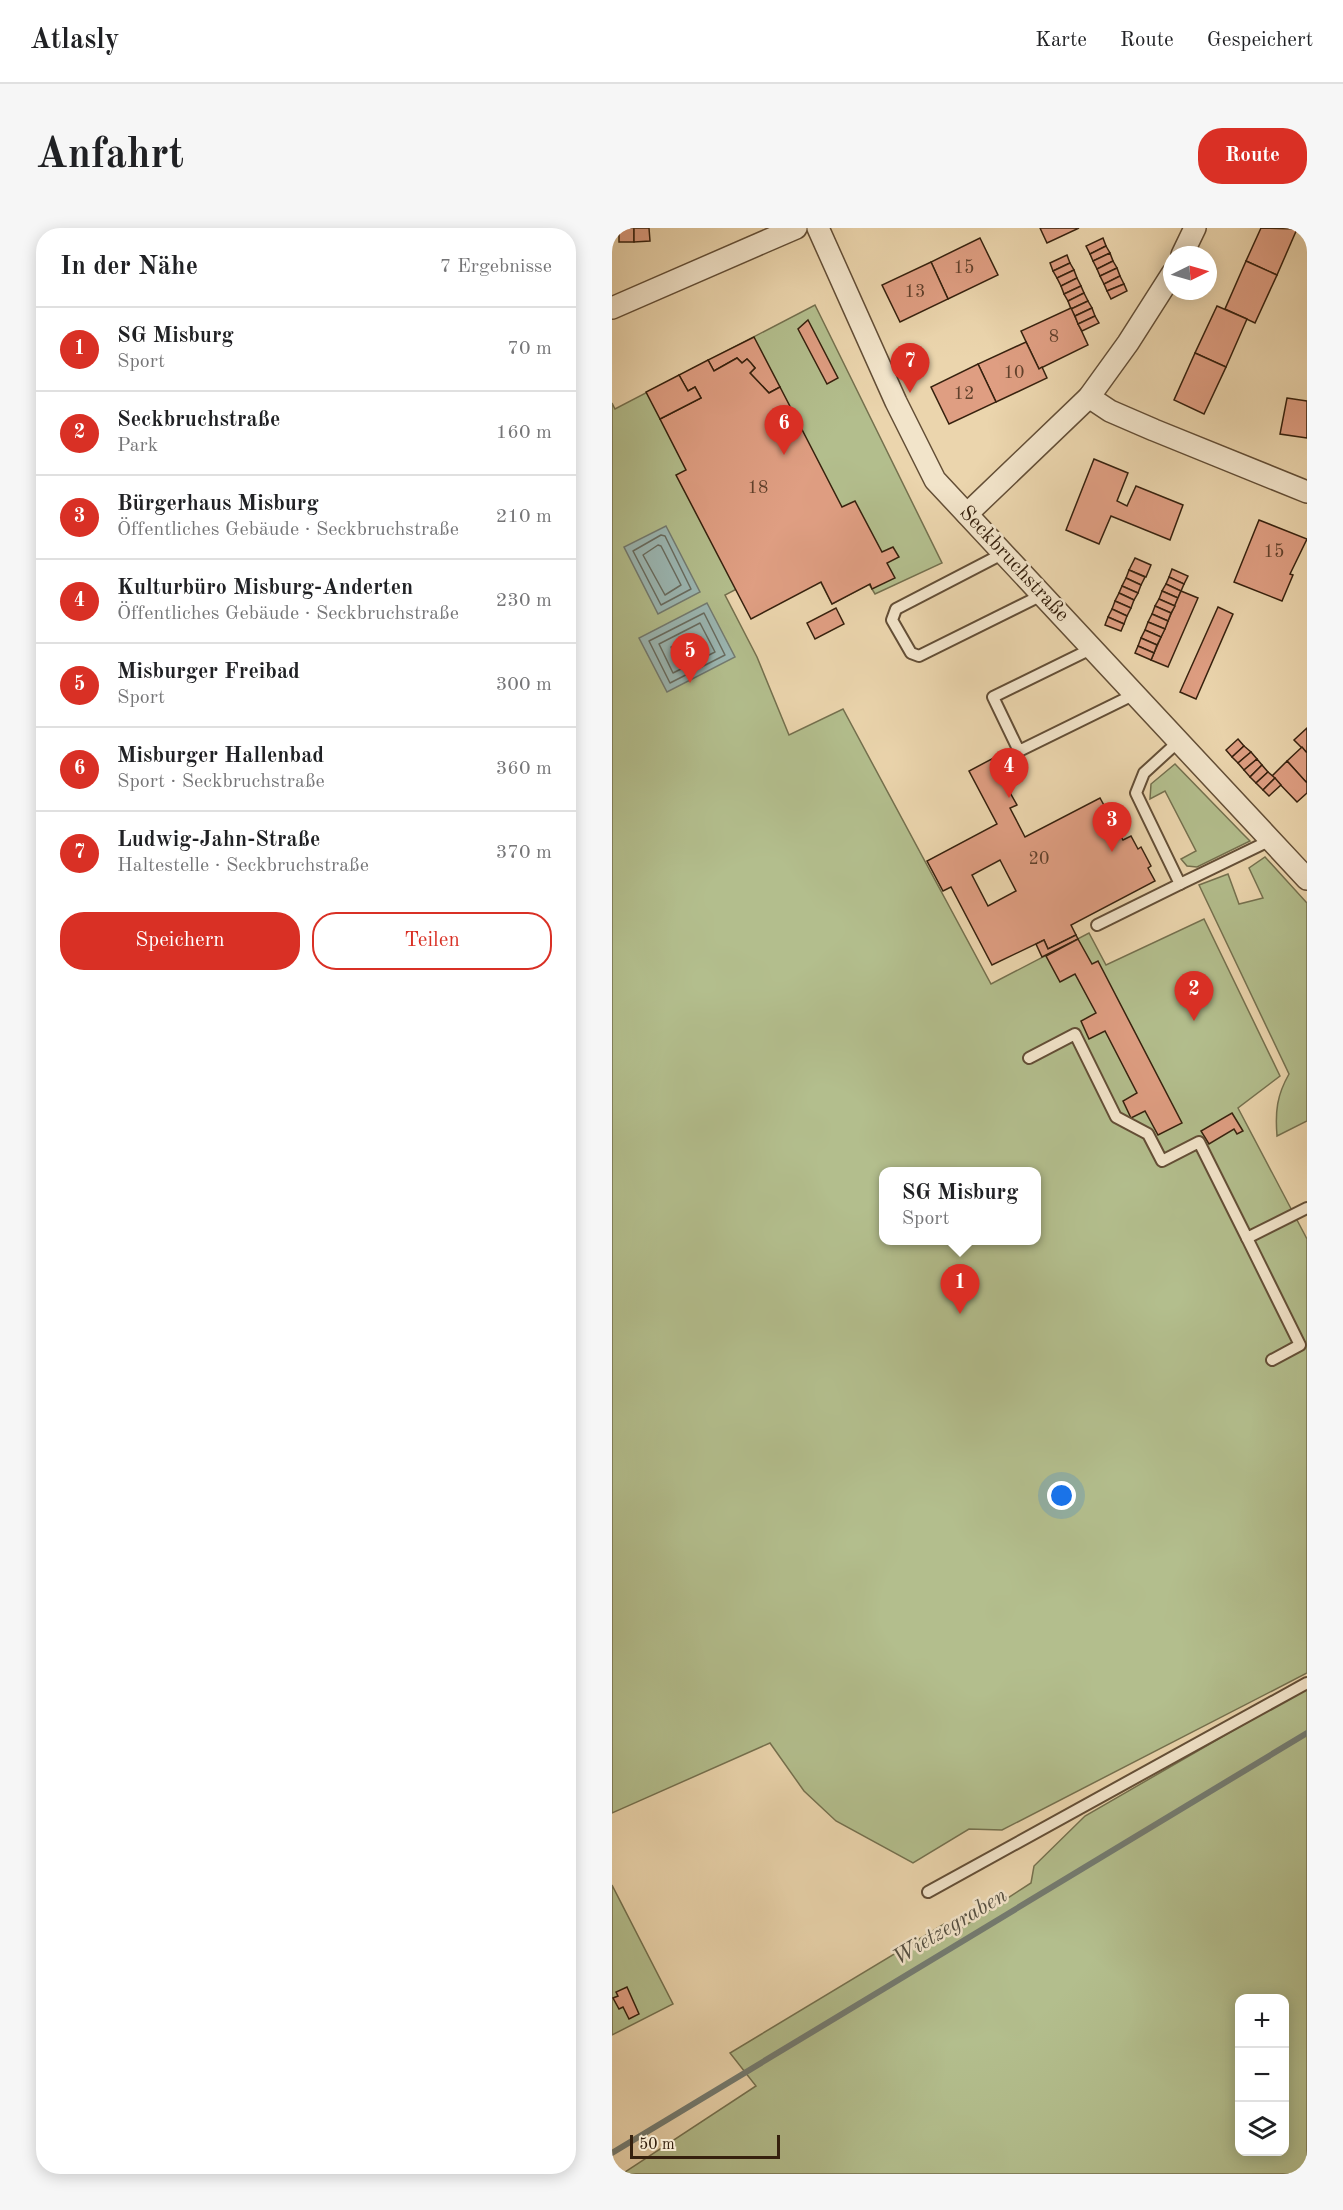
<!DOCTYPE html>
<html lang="de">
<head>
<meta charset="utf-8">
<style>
  :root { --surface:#fff; --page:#f6f6f6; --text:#202124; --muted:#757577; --line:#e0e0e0; --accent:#d93025 }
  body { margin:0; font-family:"Old Standard TT",serif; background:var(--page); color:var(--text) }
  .controls { position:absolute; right:18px; bottom:18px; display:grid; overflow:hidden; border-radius:12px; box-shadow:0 3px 15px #0003 }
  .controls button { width:54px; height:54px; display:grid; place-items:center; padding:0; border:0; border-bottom:2px solid var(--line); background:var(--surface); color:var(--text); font:30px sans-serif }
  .compass { position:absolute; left:551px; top:18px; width:54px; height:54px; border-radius:50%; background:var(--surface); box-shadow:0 3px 15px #0003; rotate:85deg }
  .scale { position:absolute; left:18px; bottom:15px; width:150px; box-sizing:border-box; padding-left:6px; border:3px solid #36210e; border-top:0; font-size:16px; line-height:21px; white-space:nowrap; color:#36210e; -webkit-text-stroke:4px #f2e4ca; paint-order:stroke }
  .you { position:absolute; left:450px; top:1268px; width:21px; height:21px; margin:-15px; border:4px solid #fff; border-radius:50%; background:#1a73e8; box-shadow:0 0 0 9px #1a73e833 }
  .badge { display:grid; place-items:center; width:39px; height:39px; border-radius:50%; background:var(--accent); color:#fff; font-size:20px; font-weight:700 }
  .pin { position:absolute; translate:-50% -50px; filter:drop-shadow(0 2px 3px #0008) }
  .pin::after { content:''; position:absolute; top:32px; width:21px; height:18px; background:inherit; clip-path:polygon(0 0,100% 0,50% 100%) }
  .popup { position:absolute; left:267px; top:939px; width:162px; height:78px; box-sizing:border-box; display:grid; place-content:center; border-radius:12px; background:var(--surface); filter:drop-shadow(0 2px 4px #0005); font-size:20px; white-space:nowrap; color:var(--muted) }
  .popup b { font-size:22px; color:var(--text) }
  .popup::after { content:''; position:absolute; left:50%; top:100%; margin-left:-12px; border:12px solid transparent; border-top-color:var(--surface) }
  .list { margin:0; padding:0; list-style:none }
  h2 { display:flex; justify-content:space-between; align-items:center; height:78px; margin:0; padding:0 24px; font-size:26px }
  h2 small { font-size:20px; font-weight:400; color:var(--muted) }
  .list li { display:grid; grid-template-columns:39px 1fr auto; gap:18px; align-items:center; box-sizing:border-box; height:84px; padding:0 24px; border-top:2px solid var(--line) }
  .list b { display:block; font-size:22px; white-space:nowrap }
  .list p { margin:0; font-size:20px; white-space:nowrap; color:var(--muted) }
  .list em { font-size:20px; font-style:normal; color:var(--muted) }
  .actions { display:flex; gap:12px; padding:18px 24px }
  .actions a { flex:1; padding:14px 0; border:2px solid var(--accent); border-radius:24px; text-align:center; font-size:21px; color:var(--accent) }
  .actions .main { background:var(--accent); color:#fff }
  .icon { flex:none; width:33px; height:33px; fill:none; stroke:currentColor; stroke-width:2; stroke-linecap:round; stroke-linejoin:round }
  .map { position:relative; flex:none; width:695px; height:1946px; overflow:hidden; border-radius:24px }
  header { display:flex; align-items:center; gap:36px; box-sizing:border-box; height:84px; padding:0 30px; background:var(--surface); border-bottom:2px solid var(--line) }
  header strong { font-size:28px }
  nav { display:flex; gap:33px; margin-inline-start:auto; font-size:21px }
  .intro { display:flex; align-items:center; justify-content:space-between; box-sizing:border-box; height:144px; padding:0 36px }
  h1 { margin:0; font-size:42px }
  .button { padding:15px 27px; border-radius:24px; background:var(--accent); color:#fff; font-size:21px; font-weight:700 }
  main { display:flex; gap:36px; padding:0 36px }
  aside { flex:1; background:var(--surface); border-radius:24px; box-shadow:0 3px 15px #0003 }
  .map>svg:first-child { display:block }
</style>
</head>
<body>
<header>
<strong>Atlasly</strong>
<nav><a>Karte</a><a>Route</a><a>Gespeichert</a></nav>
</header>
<div class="intro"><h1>Anfahrt</h1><a class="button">Route</a></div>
<main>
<aside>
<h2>In der Nähe<small>7 Ergebnisse</small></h2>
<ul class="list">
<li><span class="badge">1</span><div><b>SG Misburg</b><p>Sport</p></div><em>70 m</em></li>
<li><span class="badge">2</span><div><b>Seckbruchstraße</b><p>Park</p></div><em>160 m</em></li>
<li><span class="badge">3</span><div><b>Bürgerhaus Misburg</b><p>Öffentliches Gebäude · Seckbruchstraße</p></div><em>210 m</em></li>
<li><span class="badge">4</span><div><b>Kulturbüro Misburg-Anderten</b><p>Öffentliches Gebäude · Seckbruchstraße</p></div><em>230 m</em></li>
<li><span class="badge">5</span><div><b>Misburger Freibad</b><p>Sport</p></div><em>300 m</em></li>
<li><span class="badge">6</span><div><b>Misburger Hallenbad</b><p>Sport · Seckbruchstraße</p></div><em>360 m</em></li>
<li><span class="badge">7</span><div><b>Ludwig-Jahn-Straße</b><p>Haltestelle · Seckbruchstraße</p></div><em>370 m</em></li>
</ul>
<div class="actions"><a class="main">Speichern</a><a>Teilen</a></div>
</aside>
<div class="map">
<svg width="695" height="1946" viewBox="0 0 695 1946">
  <rect width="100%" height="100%" fill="#ebd5ad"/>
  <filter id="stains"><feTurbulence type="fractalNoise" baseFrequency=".00333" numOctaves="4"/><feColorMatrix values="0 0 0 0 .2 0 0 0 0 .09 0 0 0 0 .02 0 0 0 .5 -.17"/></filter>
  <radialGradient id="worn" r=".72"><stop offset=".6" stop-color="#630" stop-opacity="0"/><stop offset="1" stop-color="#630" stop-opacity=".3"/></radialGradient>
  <g fill="#b3be8d" stroke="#74704e" stroke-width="1.5" fill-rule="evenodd">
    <path d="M203 77 330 335 263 366 257 356 220 376 200 337 197 323 113 367 145 429 177 507 231 481 379 756 477 705 494 737 592 691 668 848 626 880 695 1011V1445L390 1602 357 1601 301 1635 224 1593 192 1563 158 1515 0 1585V175L3 181ZM272 944H424V1012H272Z"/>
    <polygon points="563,536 629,604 638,613 585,639 575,638 569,631 584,623 553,563 538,571 539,556"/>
    <path d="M653 629 695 675V893L665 908C663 883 665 867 677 846L587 657 616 646 627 676 651 670 637 640Z"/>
    <path d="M695 1460V1946H10L144 1858 118 1825 332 1696 348 1701 419 1655 422 1638 473 1588ZM628 1770H672V1924H628Z"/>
    <polygon points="0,1657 61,1776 0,1807"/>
  </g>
  <g fill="#9bb7b3" stroke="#737b71" stroke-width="1.5">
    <polygon points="54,298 88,364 46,386 12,319"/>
    <polygon points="95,375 123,429 55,464 27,410"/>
  </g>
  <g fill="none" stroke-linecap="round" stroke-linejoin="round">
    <g stroke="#686c60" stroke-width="1.5">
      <polygon points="49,307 53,308 79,361 49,377 21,323"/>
      <polygon points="46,317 49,318 69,357 53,367 31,327"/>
      <polygon points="92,385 113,427 58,455 37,413"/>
      <polygon points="88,395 103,424 61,445 47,416"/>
      <polygon points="84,407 91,420 64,432 59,419"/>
    </g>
    <polyline stroke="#737b71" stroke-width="6" points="0,1925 695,1505"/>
  </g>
  <g fill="#df9e82" stroke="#36210e" stroke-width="1.5" fill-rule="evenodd">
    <rect x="7" y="0" width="15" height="14"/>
    <polygon points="22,0 37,0 38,13 22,14"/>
    <polygon points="428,0 467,0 435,15"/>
    <polygon points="649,0 685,1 665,47 634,33"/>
    <polygon points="368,10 386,47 336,71 319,34"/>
    <polygon points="491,10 494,18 478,26 474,18"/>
    <polygon points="494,18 498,25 481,33 478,26"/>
    <polygon points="498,25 501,33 485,41 481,33"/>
    <polygon points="455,27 458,35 441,43 438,35"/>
    <polygon points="501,33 505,40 488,48 485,41"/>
    <polygon points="634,33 665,47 643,95 613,81"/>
    <polygon points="319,34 336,71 288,94 270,57"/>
    <polygon points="458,35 462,42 445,50 441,43"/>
    <polygon points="505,40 508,48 492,56 488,48"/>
    <polygon points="462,42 465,50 449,58 445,50"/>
    <polygon points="508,48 512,56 495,63 492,56"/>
    <polygon points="465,50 469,58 452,66 449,58"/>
    <polygon points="512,56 515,63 499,71 495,63"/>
    <polygon points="469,58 472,65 456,73 452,66"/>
    <polygon points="472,65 476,73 459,81 456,73"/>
    <polygon points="476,73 480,80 463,88 459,81"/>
    <polygon points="605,78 635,91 614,139 583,125"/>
    <polygon points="459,80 476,117 427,141 409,103"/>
    <polygon points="480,80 483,88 466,96 463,88"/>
    <polygon points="483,88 487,95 470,103 466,96"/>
    <polygon points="196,92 226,150 215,156 186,101"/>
    <polygon points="142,109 168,159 157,165 138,145 143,140 135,131 130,135 125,130 102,143 96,132"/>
    <polygon points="414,114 427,141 430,139 435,150 384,174 366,136"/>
    <polygon points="583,125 614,139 592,186 562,172"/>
    <polygon points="125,130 130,135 135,131 139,135 143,140 138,145 157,165 168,159 230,279 243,273 270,324 281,319 287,329 275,335 283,350 260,361 258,356 220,376 209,354 139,391 64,247 74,242 48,191 89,170 83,159 76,163 67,147 96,132 102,143"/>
    <polygon points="366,136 384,174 337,196 319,159"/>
    <polygon points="67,147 76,163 83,159 89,170 48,191 34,164"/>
    <polygon points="675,170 695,173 695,210 668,206"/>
    <polygon points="482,231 516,245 505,273 515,278 524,258 571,277 558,312 499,288 487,316 454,302"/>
    <polygon points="647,292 695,311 678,346 681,347 670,373 622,354"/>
    <polygon points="523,330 539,337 534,349 517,342"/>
    <polygon points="560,341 576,348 572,356 557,349"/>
    <polygon points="517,342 533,349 529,357 514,350"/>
    <polygon points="557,349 572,356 569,363 554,356"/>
    <polygon points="514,350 529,357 526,365 510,358"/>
    <polygon points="554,356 569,363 566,370 550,363"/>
    <polygon points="510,358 526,365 522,372 507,365"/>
    <polygon points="550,363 566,370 563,378 547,371"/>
    <polygon points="569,363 586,370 556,439 539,432"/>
    <polygon points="507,365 522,372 519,380 503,373"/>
    <polygon points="547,371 563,378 559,385 543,378"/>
    <polygon points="503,373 519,380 515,388 500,381"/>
    <polygon points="543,378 559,385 556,393 540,386"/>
    <polygon points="606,379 621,386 584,471 568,464"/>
    <polygon points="224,380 232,396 203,411 195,395"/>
    <polygon points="500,381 515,388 512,396 496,389"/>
    <polygon points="540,386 556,393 553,401 536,394"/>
    <polygon points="496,389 512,396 509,403 493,397"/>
    <polygon points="536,394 553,401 549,409 533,402"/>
    <polygon points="533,402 549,409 545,417 529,410"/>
    <polygon points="529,410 545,417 542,425 526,418"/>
    <polygon points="526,418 542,425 539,432 523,425"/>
    <polygon points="695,500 695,525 682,512"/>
    <polygon points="626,511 632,518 620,529 614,522"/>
    <polygon points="632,518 639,524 626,535 620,529"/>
    <polygon points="690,519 695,525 695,555 675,533"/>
    <path d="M393 524 406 548 402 550 405 556 396 561 405 577 398 580 413 609 488 570 511 612 519 608 526 621 529 619 539 638 536 640 543 653 459 697 464 707 436 721 432 712 380 737 339 659 331 663 315 633 385 596 357 543ZM388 632 404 663 376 678 360 647Z"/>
    <polygon points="639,524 645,531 632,542 626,535"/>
    <polygon points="645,531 650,537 638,549 632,542"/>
    <polygon points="675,533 695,555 695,565 685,574 660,548"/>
    <polygon points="650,537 656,544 644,555 638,549"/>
    <polygon points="656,544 663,550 651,562 644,555"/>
    <polygon points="663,550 669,557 657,568 651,562"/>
    <polygon points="464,707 466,711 430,729 424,716 432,712 436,721"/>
    <polygon points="466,711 480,736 486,733 570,895 546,907 533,883 519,890 511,873 525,865 493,803 477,811 469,793 484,785 463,746 448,754 434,728"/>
    <polygon points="620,885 631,903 625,906 622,901 597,916 589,903"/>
    <polygon points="15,1759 27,1786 17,1791 11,1779 7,1781 1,1770 6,1768 4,1764"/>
  </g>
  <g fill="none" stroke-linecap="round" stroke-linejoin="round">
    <defs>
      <g id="service">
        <polyline points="392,325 284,381 280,392 299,425 307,428 430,367"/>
        <polyline points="481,420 381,469 407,523 523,466"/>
        <polyline points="567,513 532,545 524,565 568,656 659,612"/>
        <polyline points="485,697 568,656"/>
        <polyline points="417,830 463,806 504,889 536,906 550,933 587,914 635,1010 695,980"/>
        <polyline points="635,1010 688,1117 660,1132"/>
        <polyline points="316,1664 695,1455"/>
      </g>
      <g id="minor">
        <polyline points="206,0 284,174 323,252 695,651"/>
        <polyline points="570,27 583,0"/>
        <polyline points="0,80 184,0"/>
        <polyline points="477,169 498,183 542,202 695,264"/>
        <polyline points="355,286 477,169 516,115 560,46"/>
      </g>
    </defs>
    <use href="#service" stroke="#634e36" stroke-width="14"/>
    <use href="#minor" stroke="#634e36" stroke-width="24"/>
    <use href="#service" stroke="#f2e4ca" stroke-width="10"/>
    <use href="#minor" stroke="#f2e4ca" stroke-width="21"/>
  </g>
  <g text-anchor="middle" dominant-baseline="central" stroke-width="5" stroke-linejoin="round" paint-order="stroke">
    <g font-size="18" fill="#60402b">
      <text x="352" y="40">15</text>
      <text x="303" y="64">13</text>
      <text x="442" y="109">8</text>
      <text x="402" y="145">10</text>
      <text x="352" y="166">12</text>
      <text x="146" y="260">18</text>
      <text x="662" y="324">15</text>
      <text x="427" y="631">20</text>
    </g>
    <g font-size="21" fill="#36210e" stroke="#f2e4ca">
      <text transform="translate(402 336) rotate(47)">Seckbruchstraße</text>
    </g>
    <g font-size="22" font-style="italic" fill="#544e40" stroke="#f2e4ca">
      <text transform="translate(338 1699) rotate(-31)">Wietzegraben</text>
    </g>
  </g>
  <rect width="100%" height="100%" filter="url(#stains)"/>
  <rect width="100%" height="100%" fill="url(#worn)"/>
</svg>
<div class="controls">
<button>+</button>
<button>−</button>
<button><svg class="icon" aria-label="layers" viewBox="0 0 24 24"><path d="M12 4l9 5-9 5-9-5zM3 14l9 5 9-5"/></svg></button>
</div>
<svg class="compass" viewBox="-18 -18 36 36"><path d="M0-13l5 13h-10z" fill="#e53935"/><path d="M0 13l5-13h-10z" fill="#757577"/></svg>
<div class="scale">50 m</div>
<div class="you"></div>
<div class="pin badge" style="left:348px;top:1086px">1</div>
<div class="popup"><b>SG Misburg</b>Sport</div>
<div class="pin badge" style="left:582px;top:793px">2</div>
<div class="pin badge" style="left:500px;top:624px">3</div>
<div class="pin badge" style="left:397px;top:570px">4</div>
<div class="pin badge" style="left:78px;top:455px">5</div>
<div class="pin badge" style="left:172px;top:227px">6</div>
<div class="pin badge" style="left:298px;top:165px">7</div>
</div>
</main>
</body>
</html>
